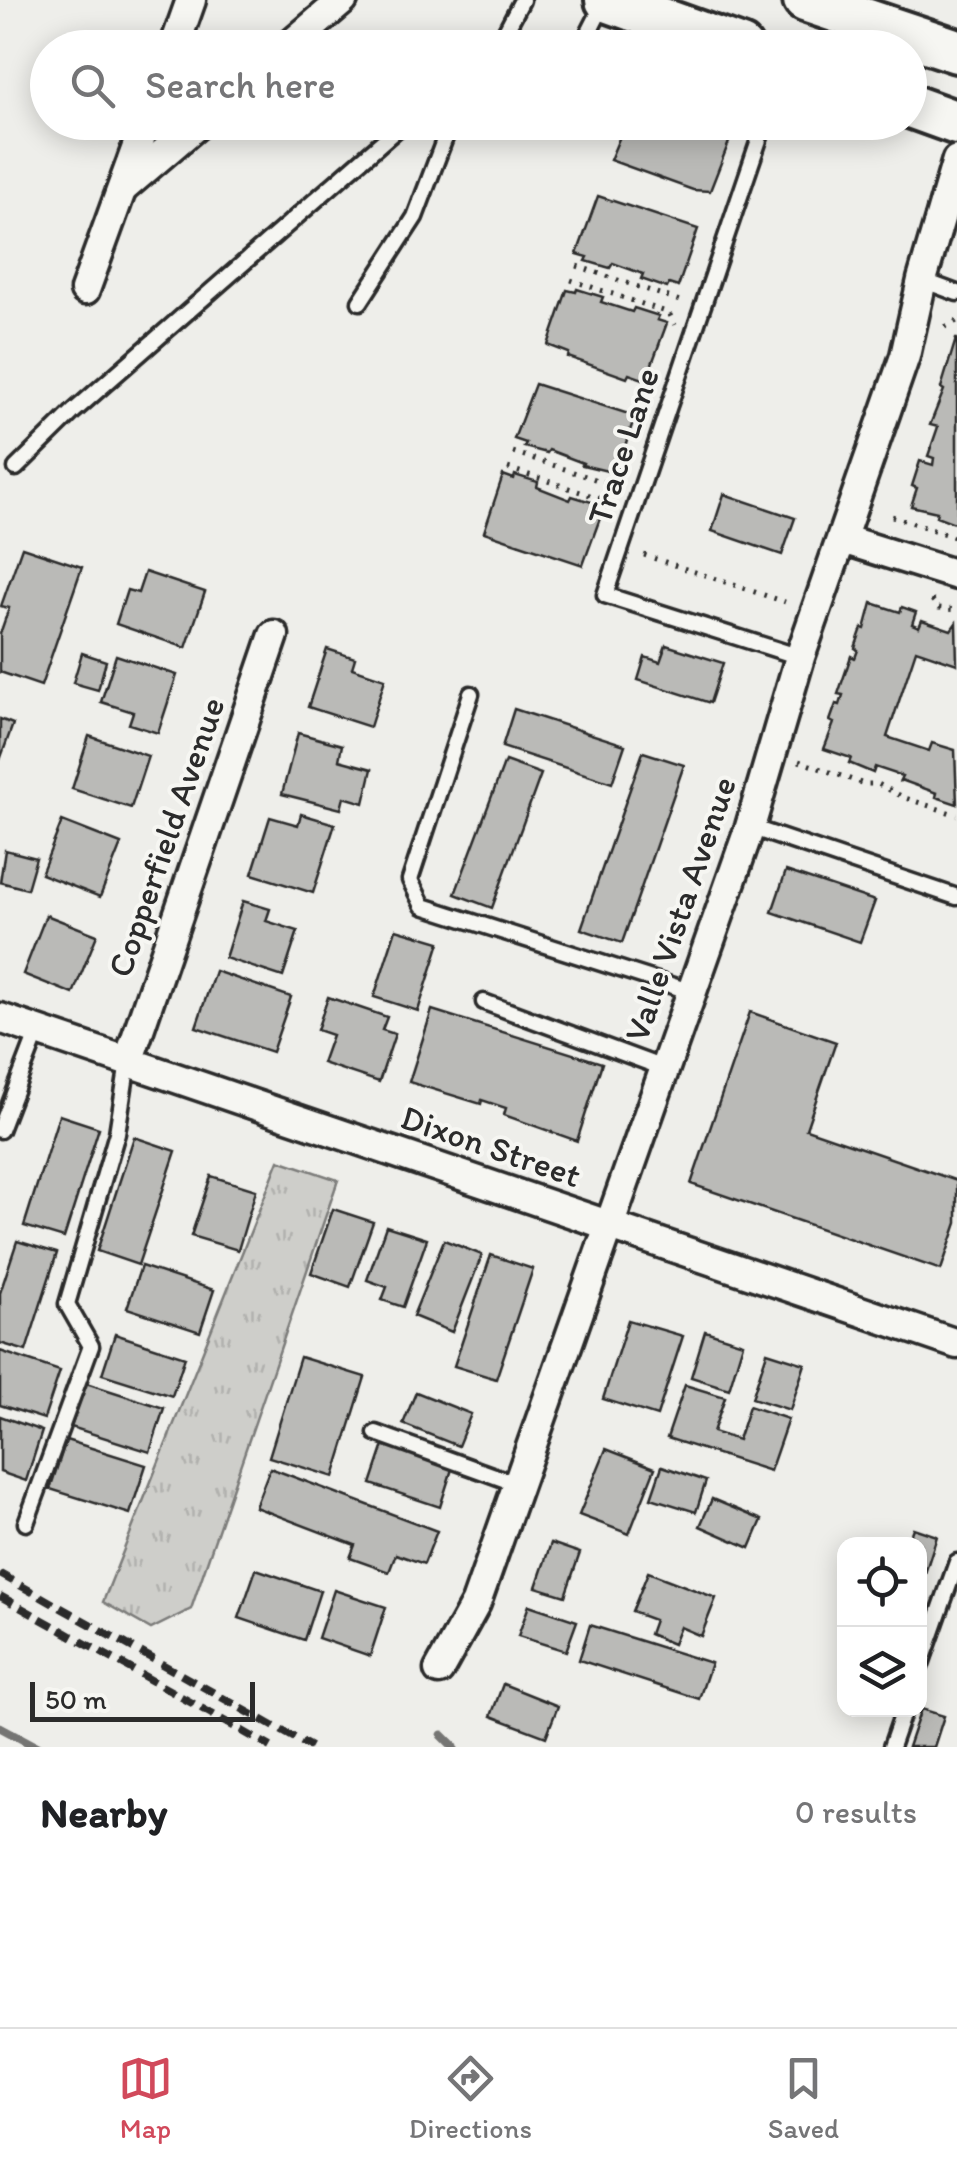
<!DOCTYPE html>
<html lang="en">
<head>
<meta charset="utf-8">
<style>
  :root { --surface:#fff; --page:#f2f2f2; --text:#202124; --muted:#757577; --line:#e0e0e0; --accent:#d1495b }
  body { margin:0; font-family:Itim,sans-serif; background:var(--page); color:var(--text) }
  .controls { position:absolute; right:30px; bottom:30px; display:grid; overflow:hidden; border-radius:20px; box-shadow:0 5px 25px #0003 }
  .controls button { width:90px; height:90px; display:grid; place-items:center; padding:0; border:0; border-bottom:2px solid var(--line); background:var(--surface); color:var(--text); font:50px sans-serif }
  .scale { position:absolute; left:30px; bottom:25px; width:225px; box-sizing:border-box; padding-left:10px; border:5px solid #2b2b2b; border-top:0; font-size:28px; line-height:35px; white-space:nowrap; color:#2b2b2b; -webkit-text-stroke:8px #f6f6f2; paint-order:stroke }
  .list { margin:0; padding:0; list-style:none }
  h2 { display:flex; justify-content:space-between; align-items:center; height:130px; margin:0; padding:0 40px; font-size:42px }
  h2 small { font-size:32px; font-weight:400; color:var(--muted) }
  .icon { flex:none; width:55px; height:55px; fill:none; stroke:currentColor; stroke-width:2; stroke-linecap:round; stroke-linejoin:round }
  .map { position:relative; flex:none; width:957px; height:1747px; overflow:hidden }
  .search { position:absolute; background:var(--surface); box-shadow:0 5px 25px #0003; left:30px; right:30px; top:30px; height:110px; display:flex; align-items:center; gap:25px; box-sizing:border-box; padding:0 35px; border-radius:55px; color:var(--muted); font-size:38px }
  .sheet { height:280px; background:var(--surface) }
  nav { display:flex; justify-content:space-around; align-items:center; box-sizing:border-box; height:140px; border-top:2px solid var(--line); background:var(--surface); font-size:28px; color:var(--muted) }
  nav a { display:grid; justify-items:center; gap:5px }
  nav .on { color:var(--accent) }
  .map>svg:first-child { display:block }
</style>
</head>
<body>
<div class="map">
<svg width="957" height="1747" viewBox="0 0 957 1747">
  <defs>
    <pattern id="grass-tufts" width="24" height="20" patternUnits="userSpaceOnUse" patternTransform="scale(2.5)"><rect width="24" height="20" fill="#cececa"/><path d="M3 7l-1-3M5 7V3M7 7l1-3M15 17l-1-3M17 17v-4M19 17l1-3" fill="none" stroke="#b1b1ae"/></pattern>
  </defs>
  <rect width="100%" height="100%" fill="#eeeeea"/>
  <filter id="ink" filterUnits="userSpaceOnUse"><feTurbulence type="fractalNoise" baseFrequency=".01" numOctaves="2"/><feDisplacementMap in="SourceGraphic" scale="20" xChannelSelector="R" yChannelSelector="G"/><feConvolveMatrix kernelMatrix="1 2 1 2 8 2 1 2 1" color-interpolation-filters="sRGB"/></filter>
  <g filter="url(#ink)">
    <polygon fill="url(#grass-tufts)" stroke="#7c7c7a" stroke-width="2.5" points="279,1160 338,1180 191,1609 151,1629 103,1602"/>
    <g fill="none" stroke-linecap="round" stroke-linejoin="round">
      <g stroke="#757573" stroke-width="9">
        <polyline points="0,1727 37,1747"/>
        <polyline points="442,1735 454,1747"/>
      </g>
    </g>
    <g fill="#babab7" stroke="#2b2b2b" stroke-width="2.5">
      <polygon points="622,122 710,122 722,127 721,130 731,137 710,191 693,190 610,160 623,129 620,128"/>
      <polygon points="598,196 698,229 678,287 669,284 667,288 641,279 643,274 613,263 610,268 586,261 588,257 577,254"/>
      <polygon points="577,289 603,297 601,302 632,312 634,308 659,316 657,320 667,323 646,380 629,374 627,378 568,357 569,353 548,345 567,290 576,292"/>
      <polygon points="956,339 957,339 957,524 936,516 937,512 911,506 917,488 912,486 920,461 933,465 934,458 928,456 938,427 930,425 944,390 941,388"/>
      <polygon points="535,384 635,416 616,473 582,465 583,463 549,450 547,453 524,447 526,443 514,439"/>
      <polygon points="503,475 514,479 515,475 538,482 537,487 570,500 572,496 595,503 594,507 603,510 583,565 484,532"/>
      <polygon points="724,494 795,518 782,555 712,531"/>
      <polygon points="22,547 82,567 41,686 0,672 0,634 9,608 1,606"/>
      <polygon points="145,572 205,592 186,648 116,624 127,590 138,593"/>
      <polygon points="872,603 900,612 902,607 916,612 912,624 919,627 922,620 951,630 956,623 957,664 916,650 887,737 929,751 932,743 955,750 957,804 936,797 937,793 901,780 899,782 902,776 875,767 873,773 849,763 851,758 824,749 834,723 830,721 836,704 840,705 843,695 838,694 851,656 855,658 858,650 855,648 862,628 865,629"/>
      <polygon points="666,645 723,663 710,703 638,680 645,657 660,662"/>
      <polygon points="327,649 355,658 352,668 385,679 370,727 308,707"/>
      <polygon points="82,653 106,661 98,690 73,683"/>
      <polygon points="116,655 177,675 158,733 129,724 133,712 101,702"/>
      <polygon points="514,709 625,745 612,783 502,747"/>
      <polygon points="0,719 13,724 0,760"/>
      <polygon points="298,733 342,745 339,760 372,769 364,803 344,797 341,809 282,794"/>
      <polygon points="89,736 148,756 131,808 72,789"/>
      <polygon points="643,752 684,765 622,943 581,929"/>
      <polygon points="505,761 541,774 492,908 455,894"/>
      <polygon points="301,814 335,824 313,893 252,874 270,817 298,825"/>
      <polygon points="62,821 121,844 100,897 41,874"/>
      <polygon points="5,850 36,858 27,889 0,882"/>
      <polygon points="786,871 875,901 860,942 772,912"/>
      <polygon points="243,901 270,909 266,921 298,931 283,977 225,958"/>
      <polygon points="46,915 97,935 73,994 23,974"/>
      <polygon points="396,929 440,942 418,1011 374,997"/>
      <polygon points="215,971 291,997 272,1052 196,1027"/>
      <polygon points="328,997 387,1017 382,1030 395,1034 379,1082 322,1063 332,1035 317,1030"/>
      <polygon points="432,1010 602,1063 577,1141 504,1115 506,1108 482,1100 481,1104 409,1082"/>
      <polygon points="750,1012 836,1042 806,1129 957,1181 957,1223 941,1270 691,1184"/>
      <polygon points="59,1115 99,1128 64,1238 24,1226"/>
      <polygon points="134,1137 176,1151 138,1265 97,1251"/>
      <polygon points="211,1176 256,1190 238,1250 191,1236"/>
      <polygon points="333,1209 373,1222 350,1287 311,1273"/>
      <polygon points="386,1226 427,1239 403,1307 382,1300 387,1287 367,1280"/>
      <polygon points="444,1240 482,1255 452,1332 413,1316"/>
      <polygon points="17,1241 57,1253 26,1351 0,1343 0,1293"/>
      <polygon points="491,1255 533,1269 496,1379 454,1366"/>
      <polygon points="141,1266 214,1290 200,1332 127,1308"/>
      <polygon points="628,1320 683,1336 657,1416 603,1399"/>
      <polygon points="705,1331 743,1343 729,1389 691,1377"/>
      <polygon points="115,1334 185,1357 172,1396 102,1374"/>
      <polygon points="0,1351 60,1371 44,1419 0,1405"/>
      <polygon points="767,1352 805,1364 790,1410 752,1398"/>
      <polygon points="300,1357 365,1377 334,1477 269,1457"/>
      <polygon points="86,1383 164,1408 150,1452 71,1427"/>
      <polygon points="685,1385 725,1397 713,1432 738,1440 749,1406 788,1419 770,1471 667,1438"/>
      <polygon points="416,1392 471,1414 458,1446 403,1424"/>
      <polygon points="0,1416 42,1431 26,1481 0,1472"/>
      <polygon points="66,1440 146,1465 130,1514 50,1489"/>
      <polygon points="384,1445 452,1469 440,1507 371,1484"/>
      <polygon points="606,1449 655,1468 629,1534 579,1515"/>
      <polygon points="662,1466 706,1481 696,1512 651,1498"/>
      <polygon points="270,1468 437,1531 424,1564 396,1554 389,1572 350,1558 355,1545 255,1507"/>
      <polygon points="712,1499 762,1520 750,1548 700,1526"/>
      <polygon points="913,1528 937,1536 920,1589 920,1544 907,1544"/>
      <polygon points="551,1543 580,1553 565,1596 536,1587"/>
      <polygon points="256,1569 320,1591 304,1640 239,1618"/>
      <polygon points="648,1572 716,1598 701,1636 680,1627 673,1644 649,1634 654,1620 632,1612"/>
      <polygon points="334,1590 386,1607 370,1656 318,1638"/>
      <polygon points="529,1605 577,1621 566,1651 518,1636"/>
      <polygon points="590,1625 711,1663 699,1699 579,1660"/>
      <polygon points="503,1684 558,1706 546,1737 491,1716"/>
      <polygon points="921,1709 944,1716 934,1747 908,1747"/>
    </g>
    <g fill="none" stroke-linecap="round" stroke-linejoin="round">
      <defs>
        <g id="lane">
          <polyline points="490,48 502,38 522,0"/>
          <polyline points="581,48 605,1"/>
          <polyline points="765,122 605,595 800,657"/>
          <polyline points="922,280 957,293"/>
          <polyline points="360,302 415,217 451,122"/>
          <polyline points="16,468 74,411 405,122"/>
          <polyline points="471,694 410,880 423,906 692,992"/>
          <polyline points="750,827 957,897"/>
          <polyline points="484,1002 666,1069"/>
          <polyline points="0,1130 38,1031"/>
          <polyline points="376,1433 517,1484"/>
          <polyline points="26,1523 91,1346 67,1304 117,1133 128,1062"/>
          <polyline points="920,1667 957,1562"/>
          <polyline points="891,1747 904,1710"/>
        </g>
        <g id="street">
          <polyline points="174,48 191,0"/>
          <polyline points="287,48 343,0"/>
          <polyline points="123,188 200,122"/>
          <polyline points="85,290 146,122"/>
          <polyline points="842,539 957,575"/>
          <polyline points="0,1018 957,1344"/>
          <polyline points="128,1062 274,635"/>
          <polyline points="439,1670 476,1603 750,827 800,657 905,356 922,280 957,160"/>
        </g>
        <g id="primary">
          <polyline points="607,0 741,48"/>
          <polyline points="805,0 957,51"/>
          <polyline points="910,106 957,123"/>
        </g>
      </defs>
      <use href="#lane" stroke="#2b2b2b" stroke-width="21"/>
      <use href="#street" stroke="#2b2b2b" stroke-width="35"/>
      <use href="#primary" stroke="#2b2b2b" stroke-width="50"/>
      <g stroke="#2b2b2b" stroke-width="5" stroke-dasharray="2.5 8" stroke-linecap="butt">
        <polyline points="726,122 725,127 740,132"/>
        <polyline points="577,266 683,302"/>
        <polyline points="571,280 669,313 675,325"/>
        <polyline points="945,327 957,321"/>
        <polyline points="513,452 619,487"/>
        <polyline points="508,468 605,500 610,508"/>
        <polyline points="892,516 957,538"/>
        <polyline points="644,555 785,602"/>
        <polyline points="932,600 939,608 957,610"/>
        <polyline points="799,761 864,784 878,784 905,798 957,815"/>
      </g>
      <use href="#lane" stroke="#f6f6f2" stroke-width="14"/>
      <use href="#street" stroke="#f6f6f2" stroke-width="28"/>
      <use href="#primary" stroke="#f6f6f2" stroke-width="42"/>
      <g stroke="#2b2b2b" stroke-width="8" stroke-dasharray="15 8" stroke-linecap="butt">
        <polyline points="0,1574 311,1747"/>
        <polyline points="0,1596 271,1747"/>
      </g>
    </g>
  </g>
  <g text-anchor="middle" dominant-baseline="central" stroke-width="8" stroke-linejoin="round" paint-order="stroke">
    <g font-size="35" fill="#2b2b2b" stroke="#f6f6f2">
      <text transform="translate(623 446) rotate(-72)">Trace Lane</text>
      <text transform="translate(166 837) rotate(-71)">Copperfield Avenue</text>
      <text transform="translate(680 909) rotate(-71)">Valle Vista Avenue</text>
      <text transform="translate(491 1146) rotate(19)">Dixon Street</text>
    </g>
  </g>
</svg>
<div class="controls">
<button><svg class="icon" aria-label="locate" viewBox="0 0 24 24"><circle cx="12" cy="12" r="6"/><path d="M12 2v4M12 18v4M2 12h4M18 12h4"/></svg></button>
<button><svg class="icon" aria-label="layers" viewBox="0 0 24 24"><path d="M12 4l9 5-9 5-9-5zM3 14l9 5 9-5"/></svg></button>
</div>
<div class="scale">50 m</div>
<div class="search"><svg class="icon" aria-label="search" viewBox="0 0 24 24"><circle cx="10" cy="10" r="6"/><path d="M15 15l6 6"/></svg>Search here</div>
</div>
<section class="sheet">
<h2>Nearby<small>0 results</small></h2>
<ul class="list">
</ul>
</section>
<nav>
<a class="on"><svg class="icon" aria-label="map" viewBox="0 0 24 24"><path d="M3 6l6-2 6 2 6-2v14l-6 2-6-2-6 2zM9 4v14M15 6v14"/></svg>Map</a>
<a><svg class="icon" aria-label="directions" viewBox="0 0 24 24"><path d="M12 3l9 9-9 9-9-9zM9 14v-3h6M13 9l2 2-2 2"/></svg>Directions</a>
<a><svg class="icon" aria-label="saved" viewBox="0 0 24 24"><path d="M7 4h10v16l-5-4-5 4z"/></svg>Saved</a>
</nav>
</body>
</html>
